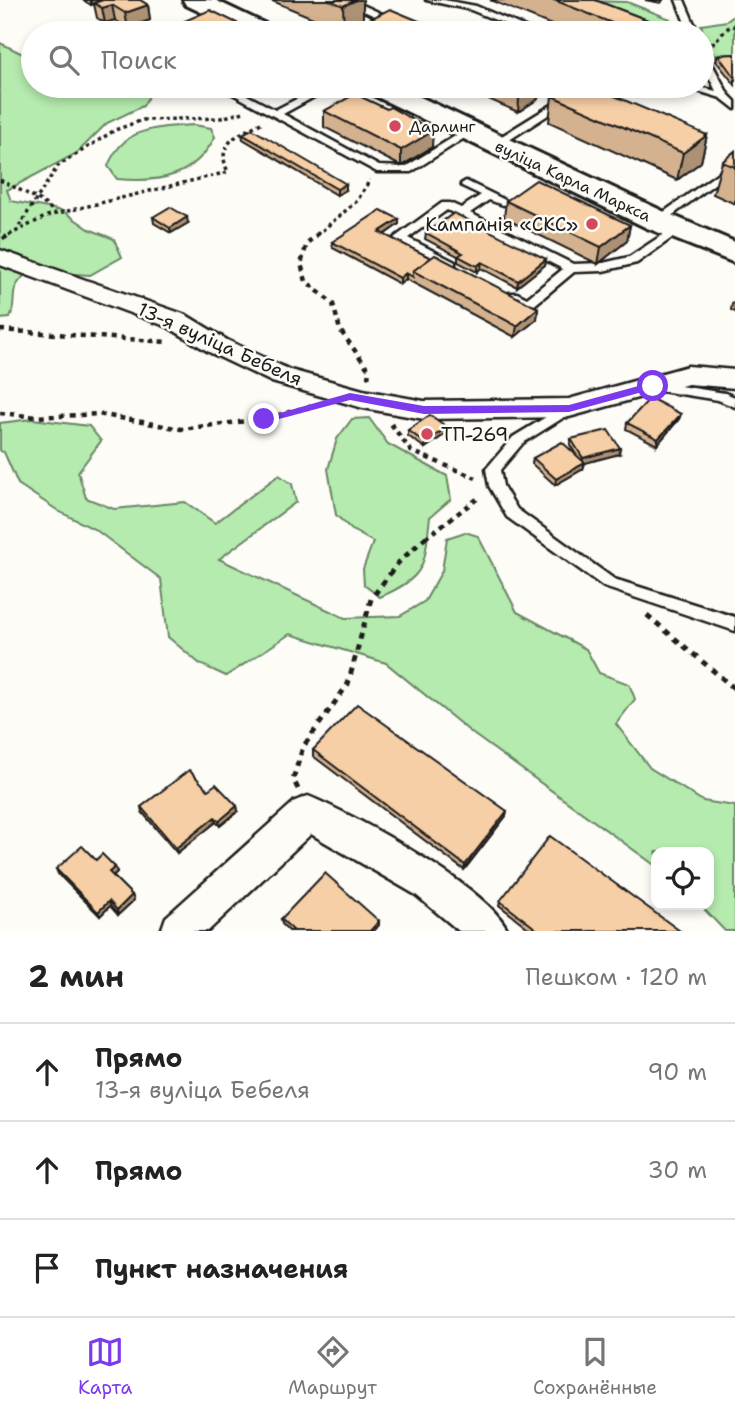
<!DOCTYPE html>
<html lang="ru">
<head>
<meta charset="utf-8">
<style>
  :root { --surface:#fff; --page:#f6f6f6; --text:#222; --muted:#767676; --line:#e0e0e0; --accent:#7c3aed }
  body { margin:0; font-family:"Shantell Sans",sans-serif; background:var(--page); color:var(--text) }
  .controls { position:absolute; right:21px; bottom:21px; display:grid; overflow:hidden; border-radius:14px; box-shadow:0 4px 10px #0003 }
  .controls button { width:63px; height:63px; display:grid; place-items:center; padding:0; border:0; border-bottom:2px solid var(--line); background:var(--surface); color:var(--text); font:35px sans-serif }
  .stop { position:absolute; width:21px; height:21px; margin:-16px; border:5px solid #7c3aed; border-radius:50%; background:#fff }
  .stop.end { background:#7c3aed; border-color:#fff; box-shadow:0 2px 7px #0008 }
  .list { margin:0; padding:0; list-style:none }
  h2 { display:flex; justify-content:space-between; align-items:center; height:91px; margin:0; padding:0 28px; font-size:30px }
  h2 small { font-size:23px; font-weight:400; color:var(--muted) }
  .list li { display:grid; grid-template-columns:46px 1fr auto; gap:21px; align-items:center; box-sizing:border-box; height:98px; padding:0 28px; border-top:2px solid var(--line) }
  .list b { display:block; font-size:26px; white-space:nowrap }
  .list p { margin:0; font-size:23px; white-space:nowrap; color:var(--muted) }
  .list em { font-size:23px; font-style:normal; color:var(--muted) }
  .icon { flex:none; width:38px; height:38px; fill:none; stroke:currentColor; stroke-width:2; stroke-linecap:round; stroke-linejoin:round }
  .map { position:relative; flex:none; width:735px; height:931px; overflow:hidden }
  .search { position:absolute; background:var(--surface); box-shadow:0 4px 10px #0003; left:21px; right:21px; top:21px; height:77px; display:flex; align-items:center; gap:18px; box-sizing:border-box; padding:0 24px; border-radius:38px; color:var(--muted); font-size:26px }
  .sheet { height:385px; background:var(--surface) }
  nav { display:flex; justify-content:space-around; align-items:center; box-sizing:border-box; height:98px; border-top:2px solid var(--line); background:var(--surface); font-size:19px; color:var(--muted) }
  nav a { display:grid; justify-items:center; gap:4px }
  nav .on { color:var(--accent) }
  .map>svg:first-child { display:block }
</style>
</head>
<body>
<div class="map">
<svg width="735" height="931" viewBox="0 0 735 931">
  <rect width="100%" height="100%" fill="#fdfcf7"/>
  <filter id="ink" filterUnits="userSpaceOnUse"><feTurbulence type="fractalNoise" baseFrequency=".0143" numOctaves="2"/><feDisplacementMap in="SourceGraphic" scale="14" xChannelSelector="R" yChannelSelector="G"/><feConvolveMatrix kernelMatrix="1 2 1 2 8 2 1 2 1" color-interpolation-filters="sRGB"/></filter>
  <g filter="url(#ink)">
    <g fill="#b5ebae" stroke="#688465" stroke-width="2">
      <polygon points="552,0 627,2 670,19 669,25 633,26"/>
      <polygon points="735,15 735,58 717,59 705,40 701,25 727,21"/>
      <path d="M0 43 33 59V86H137L150 94 143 106 107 123 77 153 7 190 11 201 63 211 89 229 114 239 122 257 90 275 29 271C5 293 19 295 10 318L0 319Z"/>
      <path d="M194 125 211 128 215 137C194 177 160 183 117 179L108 166C124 126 156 128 194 125Z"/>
      <path d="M369 418 388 444 447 476 451 499 430 517C424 565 428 576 380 597L364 585 363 569 373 542 352 530 336 515 328 469 337 439 352 419Z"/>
      <polygon points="32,419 89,426 101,441 78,472 86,498 114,509 185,502 215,523 279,475 292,484 296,502 219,559 345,618 400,616 425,601 442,571 447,538 465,532 478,536 517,612 586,649 599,673 629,684 635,699 616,724 650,768 703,801 735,806 735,931 725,931 700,905 709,905 709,852 656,852 656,866 473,734 386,663 290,634 226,676 200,664 168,637 161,579 96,530 60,512 18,484 4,452 0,451 0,423"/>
    </g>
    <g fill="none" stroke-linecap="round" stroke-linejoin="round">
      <defs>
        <g id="lane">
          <polygon points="340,0 352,0 391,18 361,33 350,33 379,18"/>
          <polygon points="426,0 444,0 476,6 539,33 527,33 471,10"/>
          <polygon points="676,0 684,0 698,33 689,33"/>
          <polygon points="702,51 707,54 728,94 735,101 735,109 721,98 681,86 696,86 716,91 702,63"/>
          <polygon points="218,86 230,86 275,110 322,86 334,86 283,114 379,166 405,167 465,130 473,130 474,132 411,172 377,172"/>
          <polygon points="540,86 553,86 570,93 582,86 593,86 500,146 492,146 492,142 563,98"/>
          <polygon points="728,166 735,168 735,175 729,173 662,223 654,223 654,219"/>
          <polygon points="466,181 509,202 503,205 489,200 470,213 573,264 603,263 629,257 673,228 677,227 683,230 637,263 603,271 574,272 532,307 528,308 509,299 507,296 509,293 517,293 527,298 563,269 447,210 408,238 455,262 455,268 447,268 394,238 442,203 450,203 461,208 481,195 462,186 461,184"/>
          <polygon points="654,382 725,393 735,397 735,407 718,400 649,389 647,386 649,383"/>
          <polygon points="569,403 576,408 574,411 523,443 500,470 503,486 517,509 614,579 735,617 735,631 604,587 507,517 489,486 486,469 513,437"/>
        </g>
        <g id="street">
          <polygon points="0,250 186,315 227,340 290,370 363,390 424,401 569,399 688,366 735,370 735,388 688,384 569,417 424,419 363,408 272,382 209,352 168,327 0,265"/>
          <path d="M308 796C353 814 491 889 508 931H459L416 895 311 834 208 931H161L166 917 295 801Z"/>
        </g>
        <g id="secondary">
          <polygon points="183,0 215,0 274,28 278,33 245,33 186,5"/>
          <polygon points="363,86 397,86 669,214 735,242 735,263 647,228 367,92"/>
        </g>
      </defs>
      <use href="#lane" stroke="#1c1c1c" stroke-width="5"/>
      <use href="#street" stroke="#1c1c1c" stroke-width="5"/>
      <use href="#secondary" stroke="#1c1c1c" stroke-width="6"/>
      <g stroke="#1c1c1c" stroke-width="3.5" stroke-dasharray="3.5 3.5" stroke-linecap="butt">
        <polyline points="288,28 300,33"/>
        <polyline points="712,44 730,26 735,26"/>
        <polyline points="0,180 38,199 55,212"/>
        <polyline points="19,226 58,166 115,130 143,120 221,118 244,112"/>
        <path d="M9 235 47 216 228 172C214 142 240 134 263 122"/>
        <polyline points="317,235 357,201 370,180"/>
      </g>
      <g stroke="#1c1c1c" stroke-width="4.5" stroke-dasharray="5 5" stroke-linecap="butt">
        <polyline points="319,233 307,243 301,264 306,281 333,304 340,330 369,370 368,378"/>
        <polyline points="3,239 12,233"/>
        <polyline points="0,330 168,342"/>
        <polyline points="0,413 37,417 98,414 181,429 264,419 312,406"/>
        <polyline points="391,424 411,451 476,478"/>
        <polyline points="425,538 481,496"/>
      </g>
      <g stroke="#1c1c1c" stroke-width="5" stroke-dasharray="6 6" stroke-linecap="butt">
        <polyline points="647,615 735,689"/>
        <polyline points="298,789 293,779 303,747 348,684 371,599 398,563 427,536"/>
      </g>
      <use href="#lane" fill="#fdfcf7" fill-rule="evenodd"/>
      <use href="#street" fill="#fdfcf7" fill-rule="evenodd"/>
      <use href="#secondary" fill="#fdfcf7" fill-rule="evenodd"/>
    </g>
    <g fill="#d4b28f" stroke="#1c1c1c" stroke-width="2">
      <polygon points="83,0 140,0 148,5 150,20 128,28 115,20 105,23 97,18 94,4 91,5"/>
      <polygon points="270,0 363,0 363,22 344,31"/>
      <polygon points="490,0 595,0 682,33 571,33"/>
      <polygon points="645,0 663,0 661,3"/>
      <polygon points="368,20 448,33 368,33"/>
      <polygon points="180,23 240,27 247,31 259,33 182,33"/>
      <polygon points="735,54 735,85 716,61 718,55"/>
      <polygon points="459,86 540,86 538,99 518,112"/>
      <polygon points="552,96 707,135 701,162 677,180 549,122"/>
      <polygon points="324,111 432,147 401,166 324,127"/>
      <polygon points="242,134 346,190 337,195 243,139"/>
      <polygon points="735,151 735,204 713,194 722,162"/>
      <polygon points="506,201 630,225 627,241 598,264 504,218"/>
      <polygon points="153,217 188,223 171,233 154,223"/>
      <polygon points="399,224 384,235 431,258 538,308 537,319 515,337 406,279 400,284 333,248 332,242"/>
      <polygon points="426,233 545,265 517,287 481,268 477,272 458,262 458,256 425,239"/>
      <polygon points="735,302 735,312 731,310 732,304"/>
      <polygon points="681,414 679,419 657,445 626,429 627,423"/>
      <polygon points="447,427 447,433 425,448 408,436 408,430"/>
      <polygon points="571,439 619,454 585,463 583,469 555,485 532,464 533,458 577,456 570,445"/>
      <polygon points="313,750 507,811 506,816 464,870 313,756"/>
      <polygon points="208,790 237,806 238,811 220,826 216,822 177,853 142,812 141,807"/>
      <polygon points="96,860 115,867 117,872 113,876 132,895 134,900 118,915 110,906 100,916 58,874 56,869"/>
      <polygon points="500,901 680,931 532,931 499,905"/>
      <polygon points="281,919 379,921 379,925 374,931 289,931 282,924"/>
    </g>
    <g fill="#ad9174" stroke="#1c1c1c" stroke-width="2">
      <polygon points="91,0 104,0 91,5"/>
      <polygon points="356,0 363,0 363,22 344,31 343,6"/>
      <polygon points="112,5 115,20 105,23 102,8"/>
      <polygon points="148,5 150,20 128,28 125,13"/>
      <polygon points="520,86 540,86 538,99 518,112"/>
      <polygon points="433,131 432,147 401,166 401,150"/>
      <polygon points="707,135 701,162 677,180 683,153"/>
      <polygon points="346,184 346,190 337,195 337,189"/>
      <polygon points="187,217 188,223 171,233 170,228"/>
      <polygon points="399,219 399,224 379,238 379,232"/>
      <polygon points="630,225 627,241 598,264 601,247"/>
      <polygon points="546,259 545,265 517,287 518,281"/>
      <polygon points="482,262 481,268 477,272 477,266"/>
      <polygon points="406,273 406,279 400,284 400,278"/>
      <polygon points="538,308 537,319 515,337 517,326"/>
      <polygon points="681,414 679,419 657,445 658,439"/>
      <polygon points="447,427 447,433 425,448 425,443"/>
      <polygon points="620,448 619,454 585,463 583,469 555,485 556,479 582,464 583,458"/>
      <polygon points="237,806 238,811 220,826 219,821"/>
      <polygon points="507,811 506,816 464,870 465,865"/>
      <polygon points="215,817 216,822 177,853 176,848"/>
      <polygon points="115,867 117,872 111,877 109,872"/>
      <polygon points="132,895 134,900 118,915 117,910"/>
      <polygon points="109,901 110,906 100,916 98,912"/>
      <polygon points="379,921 379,925 374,931 370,931"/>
    </g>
    <g fill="#f7cfa6" stroke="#1c1c1c" stroke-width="2">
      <polygon points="103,0 140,0 148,5 125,13 112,5 102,8 94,3"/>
      <polygon points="329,0 356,0 343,6"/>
      <polygon points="554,0 595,0 682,33 637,33"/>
      <polygon points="390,9 448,33 399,33 368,20"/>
      <polygon points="210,10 239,24 236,25 247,31 251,30 259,33 202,33 180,23"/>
      <polygon points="735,54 735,78 718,55"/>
      <polygon points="569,86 591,86 707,135 683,153 552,96"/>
      <polygon points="355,94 387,109 390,107 433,131 401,150 324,111"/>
      <polygon points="252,129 346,184 337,189 242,134"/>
      <polygon points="735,151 735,167 722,162"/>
      <polygon points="536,180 630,225 601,247 506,201"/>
      <polygon points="170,207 187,217 170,228 153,217"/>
      <polygon points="381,210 399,219 379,232 431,258 413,271 413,277 406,273 400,278 332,242"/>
      <polygon points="454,213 546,259 518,281 482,262 477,266 458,256 463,253 426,233"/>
      <polygon points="435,255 538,308 517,326 413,271"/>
      <polygon points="650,398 681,414 658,439 627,423"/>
      <polygon points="430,415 447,427 425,443 408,430"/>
      <polygon points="608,430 620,448 583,458 571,439"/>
      <polygon points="562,442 585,463 556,479 533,458"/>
      <polygon points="357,704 507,811 465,865 313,750"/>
      <polygon points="189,770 208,790 216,784 237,806 219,821 215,817 176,848 141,807"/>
      <polygon points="550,836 680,931 539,931 500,901"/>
      <polygon points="82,846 96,860 102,854 115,867 109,872 132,895 117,910 109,901 98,912 56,869"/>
      <polygon points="325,873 379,921 370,931 294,931 281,919"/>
    </g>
  </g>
  <polygon fill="#7c3aed" points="653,382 657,383 657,388 569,412 424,414 350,400 264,423 259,419 350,393 424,406 569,405"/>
  <g fill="#d1495b" stroke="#fdfcf7" stroke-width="2.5">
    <circle cx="395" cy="126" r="7"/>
    <circle cx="592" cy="224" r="7"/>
    <circle cx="427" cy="434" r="7"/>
  </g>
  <g text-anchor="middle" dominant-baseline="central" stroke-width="5" stroke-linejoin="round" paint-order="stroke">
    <g font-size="16" fill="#1c1c1c" stroke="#fdfcf7" text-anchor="start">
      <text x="409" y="126">Дарлинг</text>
    </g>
    <g font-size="16" fill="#1c1c1c" stroke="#fdfcf7">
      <text transform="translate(573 181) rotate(25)">вуліца Карла Маркса</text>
    </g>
    <g font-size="19" fill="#1c1c1c" stroke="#fdfcf7" text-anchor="end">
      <text x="578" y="224">Кампанія «СКС»</text>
      <text x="441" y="434" text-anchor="start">ТП-269</text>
    </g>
    <g font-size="19" fill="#1c1c1c" stroke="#fdfcf7">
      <text transform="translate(220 344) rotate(24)">13-я вуліца Бебеля</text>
    </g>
  </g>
</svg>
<div class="controls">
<button><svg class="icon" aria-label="locate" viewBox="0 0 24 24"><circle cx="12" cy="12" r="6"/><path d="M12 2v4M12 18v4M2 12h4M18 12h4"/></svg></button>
</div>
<div class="stop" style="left:653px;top:386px"></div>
<div class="stop end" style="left:264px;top:419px"></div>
<div class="search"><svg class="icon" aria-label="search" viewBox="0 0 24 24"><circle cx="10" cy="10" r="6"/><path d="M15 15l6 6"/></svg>Поиск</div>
</div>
<section class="sheet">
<h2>2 мин<small>Пешком · 120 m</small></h2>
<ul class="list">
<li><svg class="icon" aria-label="ahead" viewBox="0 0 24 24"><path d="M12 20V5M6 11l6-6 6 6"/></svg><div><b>Прямо</b><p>13-я вуліца Бебеля</p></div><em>90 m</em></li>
<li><svg class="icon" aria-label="ahead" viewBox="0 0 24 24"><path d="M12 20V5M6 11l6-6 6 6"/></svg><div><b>Прямо</b></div><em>30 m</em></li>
<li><svg class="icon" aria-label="arrive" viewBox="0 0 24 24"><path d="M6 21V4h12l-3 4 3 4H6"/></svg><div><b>Пункт назначения</b></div></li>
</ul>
</section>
<nav>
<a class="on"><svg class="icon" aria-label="map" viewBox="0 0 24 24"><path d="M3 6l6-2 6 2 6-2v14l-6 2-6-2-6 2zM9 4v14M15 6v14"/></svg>Карта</a>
<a><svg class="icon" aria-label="directions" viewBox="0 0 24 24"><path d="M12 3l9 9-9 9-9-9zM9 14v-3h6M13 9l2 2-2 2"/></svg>Маршрут</a>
<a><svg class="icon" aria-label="saved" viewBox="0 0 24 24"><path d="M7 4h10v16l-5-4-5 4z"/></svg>Сохранённые</a>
</nav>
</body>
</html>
